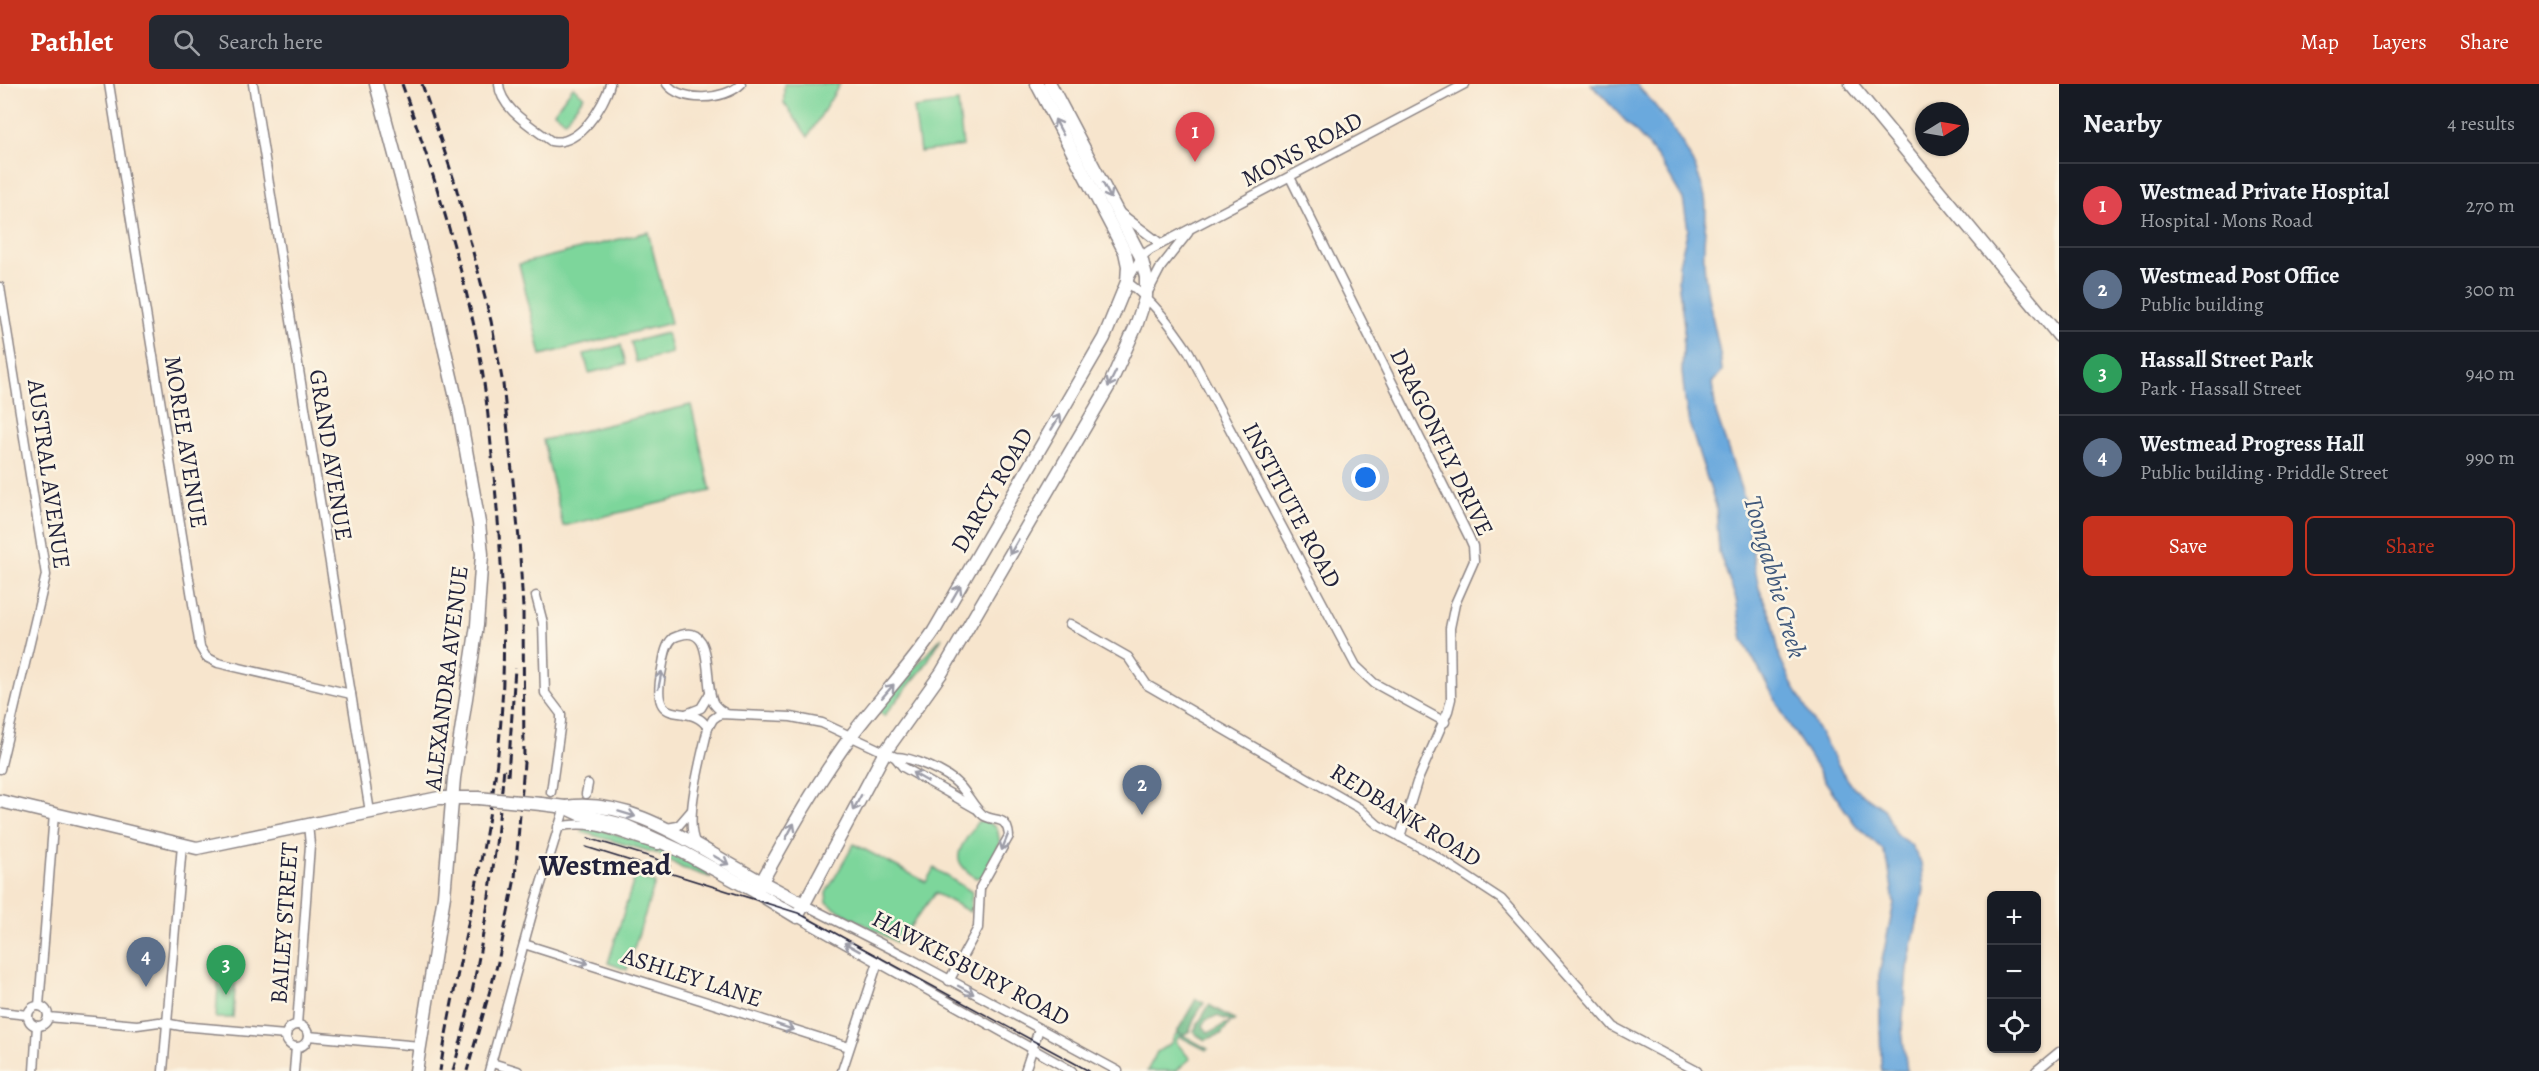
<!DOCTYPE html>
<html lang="en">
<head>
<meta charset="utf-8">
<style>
  :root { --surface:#171b24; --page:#242831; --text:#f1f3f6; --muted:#9ea1a6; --line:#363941; --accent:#c8321e }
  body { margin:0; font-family:Alegreya,serif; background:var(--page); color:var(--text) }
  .controls { position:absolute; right:18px; bottom:18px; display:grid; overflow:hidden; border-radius:9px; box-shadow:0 2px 4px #0004 }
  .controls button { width:54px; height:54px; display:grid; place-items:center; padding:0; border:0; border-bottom:2px solid var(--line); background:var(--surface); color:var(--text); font:30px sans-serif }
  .compass { position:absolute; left:1915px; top:18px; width:54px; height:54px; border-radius:50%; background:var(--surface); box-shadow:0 2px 4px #0004; rotate:79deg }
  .you { position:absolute; left:1366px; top:394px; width:21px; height:21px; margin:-15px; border:4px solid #fff; border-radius:50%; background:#1a73e8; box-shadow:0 0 0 9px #1a73e833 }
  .badge { display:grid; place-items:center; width:39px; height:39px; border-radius:50%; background:var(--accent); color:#fff; font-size:20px; font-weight:700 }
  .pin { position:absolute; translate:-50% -50px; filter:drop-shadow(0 2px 3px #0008) }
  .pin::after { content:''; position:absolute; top:32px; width:21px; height:18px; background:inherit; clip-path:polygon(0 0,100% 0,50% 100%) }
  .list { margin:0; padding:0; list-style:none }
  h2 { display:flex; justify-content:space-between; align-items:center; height:78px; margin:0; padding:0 24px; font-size:26px }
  h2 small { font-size:20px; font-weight:400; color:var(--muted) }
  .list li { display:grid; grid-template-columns:39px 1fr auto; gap:18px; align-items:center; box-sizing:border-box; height:84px; padding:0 24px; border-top:2px solid var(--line) }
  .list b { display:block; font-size:22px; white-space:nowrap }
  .list p { margin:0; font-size:20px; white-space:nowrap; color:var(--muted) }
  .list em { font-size:20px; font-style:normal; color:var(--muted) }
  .actions { display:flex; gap:12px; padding:18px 24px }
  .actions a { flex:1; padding:14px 0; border:2px solid var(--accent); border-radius:9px; text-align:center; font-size:21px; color:var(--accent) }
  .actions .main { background:var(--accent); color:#fff }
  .icon { flex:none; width:33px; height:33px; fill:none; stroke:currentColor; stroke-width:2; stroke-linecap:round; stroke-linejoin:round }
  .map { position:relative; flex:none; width:2059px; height:987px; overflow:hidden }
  header { display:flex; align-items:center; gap:36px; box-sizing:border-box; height:84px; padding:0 30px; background:var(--accent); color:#fff }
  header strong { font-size:28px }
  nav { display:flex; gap:33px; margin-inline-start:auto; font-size:21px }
  .search { width:420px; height:54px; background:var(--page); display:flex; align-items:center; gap:15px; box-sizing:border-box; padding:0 21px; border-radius:9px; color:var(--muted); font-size:22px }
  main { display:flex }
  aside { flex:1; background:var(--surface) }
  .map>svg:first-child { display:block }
</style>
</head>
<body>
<header>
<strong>Pathlet</strong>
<div class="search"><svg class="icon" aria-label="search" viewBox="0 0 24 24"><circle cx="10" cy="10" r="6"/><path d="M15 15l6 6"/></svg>Search here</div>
<nav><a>Map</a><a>Layers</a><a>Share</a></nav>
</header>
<main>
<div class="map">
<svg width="2059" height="987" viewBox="0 0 2059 987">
  <rect width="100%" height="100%" fill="#fcf5e5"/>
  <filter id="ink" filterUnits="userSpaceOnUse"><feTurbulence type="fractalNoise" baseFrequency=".0167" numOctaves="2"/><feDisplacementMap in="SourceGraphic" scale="12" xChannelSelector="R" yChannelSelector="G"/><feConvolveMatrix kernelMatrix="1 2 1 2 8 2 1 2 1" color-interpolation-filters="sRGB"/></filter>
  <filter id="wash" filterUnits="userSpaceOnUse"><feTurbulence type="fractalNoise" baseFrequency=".008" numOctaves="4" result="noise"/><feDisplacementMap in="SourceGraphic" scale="24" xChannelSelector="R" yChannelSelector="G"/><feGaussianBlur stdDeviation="1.35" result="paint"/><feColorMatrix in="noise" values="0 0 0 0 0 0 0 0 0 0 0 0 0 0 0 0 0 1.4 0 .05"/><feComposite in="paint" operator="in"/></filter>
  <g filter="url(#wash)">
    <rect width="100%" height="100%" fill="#f7e5cd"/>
    <g fill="#7dd69b" stroke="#507c6b" stroke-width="1.5">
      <polygon points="784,0 840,0 808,53 784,19"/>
      <polygon points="573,3 584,12 565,37 554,28"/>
      <polygon points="958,18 963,62 920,68 914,24"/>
      <polygon points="648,148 671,239 541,271 519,180"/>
      <polygon points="667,249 672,269 636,278 631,258"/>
      <polygon points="621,261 626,280 589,289 584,270"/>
      <polygon points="691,321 711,407 563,442 543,356"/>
      <polygon points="942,553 924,583 884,632 877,626"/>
      <path d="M984 736 997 744 1000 759 983 792 976 794C945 774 962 764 977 738Z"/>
      <polygon points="584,741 646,759 705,786 710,793 682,784 659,770 582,748"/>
      <polygon points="854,760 926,798 934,784 972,808 970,828 935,809 898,859 834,824 827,818 826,809"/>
      <polygon points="635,792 655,799 627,886 608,879"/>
      <polygon points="219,887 236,888 233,934 216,934"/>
      <polygon points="1177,948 1208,965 1206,966 1179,952 1176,958 1190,975 1176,987 1147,987 1157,968 1171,959"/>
    </g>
    <g fill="#66b783" stroke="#446c5f" stroke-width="1.5">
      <polygon points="1196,915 1204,919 1195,933 1190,947 1183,951 1177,948"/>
      <path d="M1209 921 1235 936 1233 938 1217 932 1206 936 1203 942 1208 948C1217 948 1221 939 1230 939L1221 950 1205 956 1195 950 1194 947Z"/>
    </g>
    <path fill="#6ba9dd" stroke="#46668c" stroke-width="1.5" d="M1591 0H1636C1664 30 1696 72 1705 113 1708 130 1704 147 1704 164 1703 177 1705 192 1707 205 1711 233 1720 259 1722 287L1712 299 1716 329 1744 414 1755 484 1759 504 1773 538 1780 574 1792 600 1843 689 1853 703 1884 725 1897 751 1911 761 1921 779 1924 806 1907 885 1902 946 1907 987H1882L1881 982 1879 891 1894 819 1888 779 1883 766 1855 740 1825 697 1787 637 1743 556 1736 515 1719 468 1716 422 1689 339 1685 316 1682 288 1684 242 1678 196 1679 180 1688 145 1683 115 1663 81 1647 60Z"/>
  </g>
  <g filter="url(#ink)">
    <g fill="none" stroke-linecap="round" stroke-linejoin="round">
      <defs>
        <g id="street">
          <polyline points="109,0 200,563 206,573 218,579 351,610"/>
          <polyline points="253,0 370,728"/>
          <path d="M499 0C500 25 533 43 551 57 579 63 604 22 610 0"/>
          <path d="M667 0C681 19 725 16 741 0"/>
          <polyline points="1290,93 1469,453 1473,462 1474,477 1455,520 1450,544 1451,615 1448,627 1417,698 1400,753"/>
          <polyline points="1120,129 1161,160"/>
          <polyline points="0,203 46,491 0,685"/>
          <polyline points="1148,208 1161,183 1188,149"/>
          <polyline points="536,512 543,539 545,609 561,630 561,637 551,708"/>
          <polyline points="1070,540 1128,573 1147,601 1359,724 1378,741 1434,771 1501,815 1614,943 1697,987"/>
          <polyline points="686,630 701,624 710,609"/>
          <path d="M1445 638 1374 599 1356 582 1189 268C1171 241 1153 217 1127 198L1141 173 1150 166 1465 0"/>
          <path d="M708 644C690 614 648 651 662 585 664 575 665 561 673 554 718 532 702 601 714 620 717 624 721 627 725 629"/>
          <polyline points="895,673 903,683 975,724"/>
          <polyline points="586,710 588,700"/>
          <path d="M558 743C596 734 622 752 658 761"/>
          <polyline points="667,744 678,742 691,727"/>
          <path d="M696 760C683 738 702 671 708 644L713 635 720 630 791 633 822 639 895 673C912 673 947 688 959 701 968 710 973 723 983 731 994 739 1007 730 1009 752L980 804 978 844 949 897"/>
          <polyline points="803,820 913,876 1118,987"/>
          <polyline points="797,833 1072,987"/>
          <polyline points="524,860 849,963"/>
          <polyline points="39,922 54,730"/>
          <circle cx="38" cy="932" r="10"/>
          <polyline points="0,928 28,931"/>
          <polyline points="48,933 137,941 159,938 181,942 286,951"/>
          <polyline points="297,941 310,761 308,740"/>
          <circle cx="297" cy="952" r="11"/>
          <polyline points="308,952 420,962"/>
          <polyline points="492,979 518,987"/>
          <polyline points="34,987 37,942"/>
          <polyline points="163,987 182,761"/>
          <polyline points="294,987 296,963"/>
          <polyline points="489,987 535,819 565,723"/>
          <polyline points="842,987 878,878"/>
          <polyline points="1025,987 1039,945"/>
          <polyline points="2036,987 2059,968"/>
        </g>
        <g id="secondary">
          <polyline points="376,0 428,194 459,327 479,439 482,470 477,541 454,694 444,812 416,987"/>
          <polyline points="1851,0 2059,252"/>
          <polyline points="0,717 197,764 439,714 478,714"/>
          <polyline points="541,720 565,723 580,730 624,741 679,766 756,808 797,833 885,668 942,588 1110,300 1136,242 1146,212 1146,193 1141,173 1050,0"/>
          <path d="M566 723C630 714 689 758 742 787 762 799 783 809 803 820"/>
          <path d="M756 808C786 754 815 701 851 652 878 616 909 584 934 547L1104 254 1127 198 1128 182 1125 168 1037 0"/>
        </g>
      </defs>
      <use href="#street" stroke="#8c8484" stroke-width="11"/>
      <use href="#secondary" stroke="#8c8484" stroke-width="15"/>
      <use href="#street" stroke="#fff" stroke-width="8"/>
      <use href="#secondary" stroke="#fff" stroke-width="12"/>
      <g stroke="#22223b" stroke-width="1.5">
        <polyline points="588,754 654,774 670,782"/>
        <polyline points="586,763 798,829 1089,987"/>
      </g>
      <g stroke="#22223b" stroke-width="3" stroke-dasharray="9 4.5" stroke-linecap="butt">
        <path d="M402 0C430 79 456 160 474 242 485 291 489 342 494 392 503 484 508 577 498 669 486 776 456 881 440 987"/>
        <polyline points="422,0 455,99 491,237 503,300 519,455 523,524 524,679 515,794 498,878 467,987"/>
        <polyline points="508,692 515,584"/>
        <path d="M453 987C480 888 495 786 504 683"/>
      </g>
      <defs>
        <polyline id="secondary-bridge" points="478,714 541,720"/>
      </defs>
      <use href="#secondary-bridge" stroke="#8c8484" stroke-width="15" stroke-linecap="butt"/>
      <use href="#secondary-bridge" stroke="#fff" stroke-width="12"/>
    </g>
    <defs><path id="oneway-shaft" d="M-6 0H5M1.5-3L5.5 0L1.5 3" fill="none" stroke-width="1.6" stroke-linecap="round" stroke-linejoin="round" transform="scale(1.5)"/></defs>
    <g stroke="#9c9ca7">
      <use href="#oneway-shaft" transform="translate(1059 43) rotate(-118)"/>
      <use href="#oneway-shaft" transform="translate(1107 107) rotate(62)"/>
      <use href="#oneway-shaft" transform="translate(1112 295) rotate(116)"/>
      <use href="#oneway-shaft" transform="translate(1056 338) rotate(-59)"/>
      <use href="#oneway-shaft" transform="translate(1014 463) rotate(120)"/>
      <use href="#oneway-shaft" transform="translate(956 509) rotate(-60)"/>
      <use href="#oneway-shaft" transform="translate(660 596) rotate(-79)"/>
      <use href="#oneway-shaft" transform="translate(888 607) rotate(-49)"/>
      <use href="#oneway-shaft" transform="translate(920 693) rotate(-150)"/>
      <use href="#oneway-shaft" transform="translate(857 719) rotate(118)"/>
      <use href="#oneway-shaft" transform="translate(627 730) rotate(17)"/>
      <use href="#oneway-shaft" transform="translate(790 747) rotate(-62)"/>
      <use href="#oneway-shaft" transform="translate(1005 758) rotate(112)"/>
      <use href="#oneway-shaft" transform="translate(721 776) rotate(30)"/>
      <use href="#oneway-shaft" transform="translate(852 863) rotate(-151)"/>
      <use href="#oneway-shaft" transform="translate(580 877) rotate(17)"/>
      <use href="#oneway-shaft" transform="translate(966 906) rotate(28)"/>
      <use href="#oneway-shaft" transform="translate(785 943) rotate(18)"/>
    </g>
  </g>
  <g text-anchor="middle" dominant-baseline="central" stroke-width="5" stroke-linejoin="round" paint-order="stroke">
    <g font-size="24" fill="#22223b" stroke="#fcf5e5">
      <text transform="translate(1302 65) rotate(-28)">MONS ROAD</text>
      <text transform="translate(186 358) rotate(81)">MOREE AVENUE</text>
      <text transform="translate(1442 358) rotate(64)">DRAGONFLY DRIVE</text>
      <text transform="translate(331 371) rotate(81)">GRAND AVENUE</text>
      <text transform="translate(49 390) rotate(82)">AUSTRAL AVENUE</text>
      <text transform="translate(992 406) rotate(-60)">DARCY ROAD</text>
      <text transform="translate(1292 421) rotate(62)">INSTITUTE ROAD</text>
      <text transform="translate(446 594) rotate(-83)">ALEXANDRA AVENUE</text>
      <text transform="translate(1406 731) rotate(32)">REDBANK ROAD</text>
      <text transform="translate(284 839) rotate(-86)">BAILEY STREET</text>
      <text transform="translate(971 884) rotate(28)">HAWKESBURY ROAD</text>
      <text transform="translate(692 893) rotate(18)">ASHLEY LANE</text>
    </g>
    <g font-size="26" font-style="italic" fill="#3f587c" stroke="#fcf5e5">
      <text transform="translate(1775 493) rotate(74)">Toongabbie Creek</text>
    </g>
    <g font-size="30" font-weight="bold" fill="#22223b" stroke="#fcf5e5">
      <text x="605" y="781">Westmead</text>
    </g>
  </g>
</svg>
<div class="controls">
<button>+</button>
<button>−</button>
<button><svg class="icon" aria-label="locate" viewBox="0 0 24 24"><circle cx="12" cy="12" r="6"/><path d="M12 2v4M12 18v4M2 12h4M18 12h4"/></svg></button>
</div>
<svg class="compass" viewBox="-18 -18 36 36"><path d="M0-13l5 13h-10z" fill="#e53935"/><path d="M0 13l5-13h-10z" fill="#9ea1a6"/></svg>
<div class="you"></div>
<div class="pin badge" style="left:1195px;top:78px;background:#e0444e">1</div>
<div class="pin badge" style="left:1142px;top:731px;background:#5c6f8a">2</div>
<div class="pin badge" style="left:226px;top:911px;background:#2e9e5b">3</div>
<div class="pin badge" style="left:146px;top:903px;background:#5c6f8a">4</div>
</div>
<aside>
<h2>Nearby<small>4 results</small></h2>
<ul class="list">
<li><span class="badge" style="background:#e0444e">1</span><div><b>Westmead Private Hospital</b><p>Hospital · Mons Road</p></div><em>270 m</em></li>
<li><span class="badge" style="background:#5c6f8a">2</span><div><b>Westmead Post Office</b><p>Public building</p></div><em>300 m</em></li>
<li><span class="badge" style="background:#2e9e5b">3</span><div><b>Hassall Street Park</b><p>Park · Hassall Street</p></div><em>940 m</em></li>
<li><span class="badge" style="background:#5c6f8a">4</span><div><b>Westmead Progress Hall</b><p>Public building · Priddle Street</p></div><em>990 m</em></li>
</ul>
<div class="actions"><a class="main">Save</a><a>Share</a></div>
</aside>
</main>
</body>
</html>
